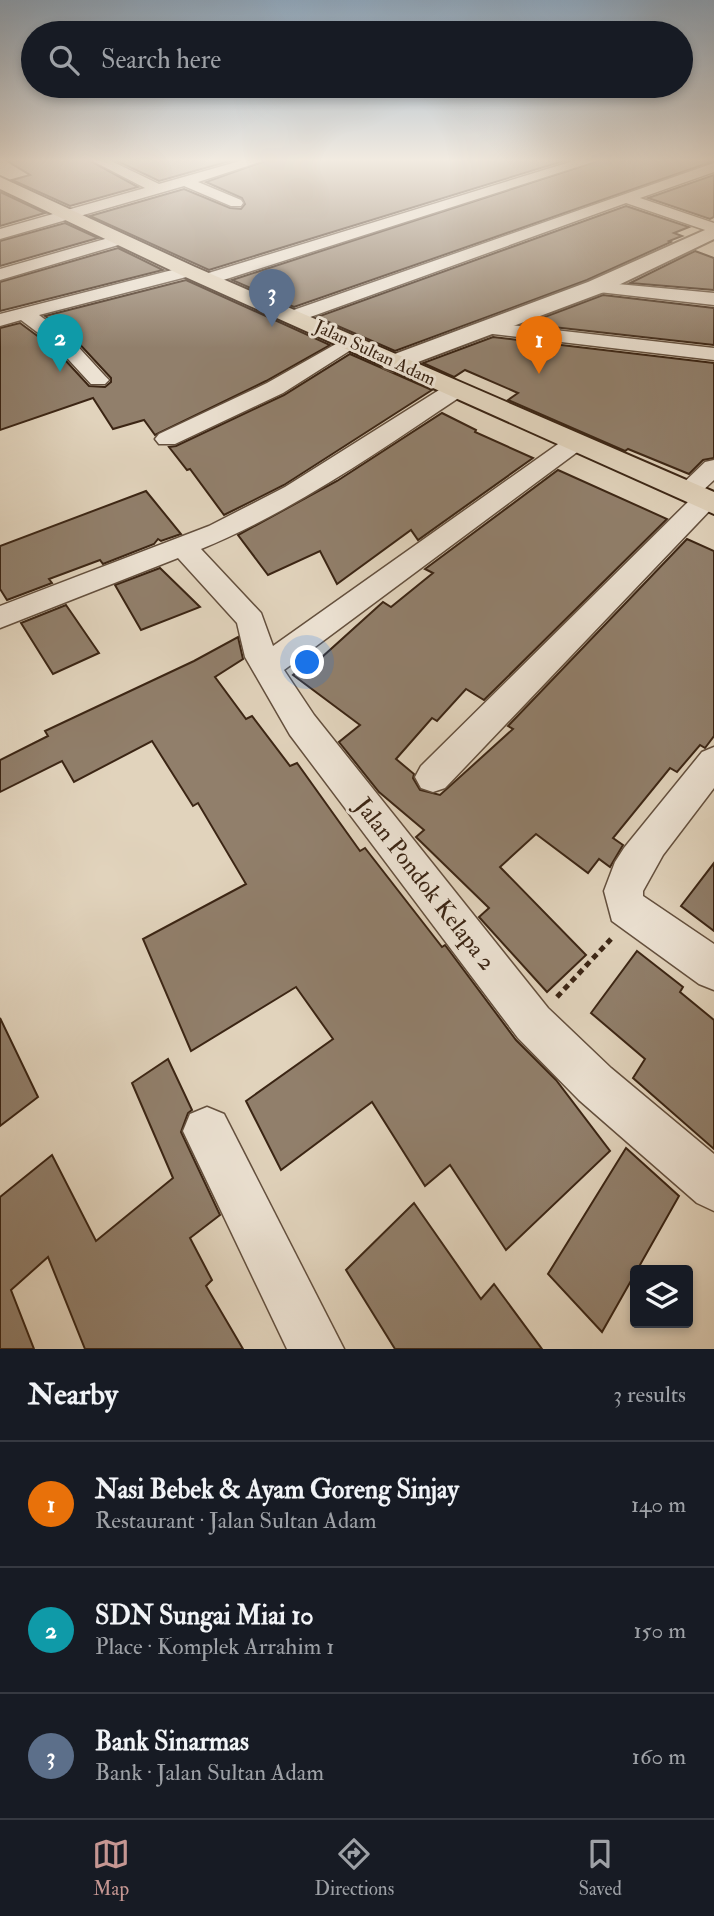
<!DOCTYPE html>
<html lang="en">
<head>
<meta charset="utf-8">
<style>
  :root { --surface:#171b24; --page:#242831; --text:#f1f3f6; --muted:#9ea1a6; --line:#363941; --accent:#c59692 }
  body { margin:0; font-family:"IM FELL Double Pica",serif; background:var(--page); color:var(--text) }
  .controls { position:absolute; right:21px; bottom:21px; display:grid; overflow:hidden; border-radius:7px; box-shadow:0 4px 10px #0003 }
  .controls button { width:63px; height:63px; display:grid; place-items:center; padding:0; border:0; border-bottom:2px solid var(--line); background:var(--surface); color:var(--text); font:35px sans-serif }
  .you { position:absolute; left:308px; top:663px; width:24px; height:24px; margin:-18px; border:5px solid #fff; border-radius:50%; background:#1a73e8; box-shadow:0 0 0 10px #1a73e833 }
  .badge { display:grid; place-items:center; width:46px; height:46px; border-radius:50%; background:var(--accent); color:#fff; font-size:23px; font-weight:700 }
  .pin { position:absolute; translate:-50% -58px; filter:drop-shadow(0 2px 4px #0008) }
  .pin::after { content:''; position:absolute; top:37px; width:24px; height:21px; background:inherit; clip-path:polygon(0 0,100% 0,50% 100%) }
  .list { margin:0; padding:0; list-style:none }
  h2 { display:flex; justify-content:space-between; align-items:center; height:91px; margin:0; padding:0 28px; font-size:30px }
  h2 small { font-size:23px; font-weight:400; color:var(--muted) }
  .list li { display:grid; grid-template-columns:46px 1fr auto; gap:21px; align-items:center; box-sizing:border-box; height:126px; padding:0 28px; border-top:2px solid var(--line) }
  .list b { display:block; font-size:26px; white-space:nowrap }
  .list p { margin:0; font-size:23px; white-space:nowrap; color:var(--muted) }
  .list em { font-size:23px; font-style:normal; color:var(--muted) }
  .icon { flex:none; width:38px; height:38px; fill:none; stroke:currentColor; stroke-width:2; stroke-linecap:round; stroke-linejoin:round }
  .map { position:relative; flex:none; width:714px; height:1349px; overflow:hidden }
  .search { position:absolute; background:var(--surface); box-shadow:0 4px 10px #0003; left:21px; right:21px; top:21px; height:77px; display:flex; align-items:center; gap:18px; box-sizing:border-box; padding:0 24px; border-radius:38px; color:var(--muted); font-size:26px }
  .sheet { height:469px; background:var(--surface) }
  nav { display:flex; justify-content:space-around; align-items:center; box-sizing:border-box; height:98px; border-top:2px solid var(--line); background:var(--surface); font-size:19px; color:var(--muted) }
  nav a { display:grid; justify-items:center; gap:4px }
  nav .on { color:var(--accent) }
  .map>svg:first-child { display:block }
</style>
</head>
<body>
<div class="map">
<svg width="714" height="1349" viewBox="0 0 714 1349">
  <rect width="100%" height="100%" fill="#e1d3bc"/>
  <filter id="stains"><feTurbulence type="fractalNoise" baseFrequency=".00286" numOctaves="4"/><feColorMatrix values="0 0 0 0 .2 0 0 0 0 .09 0 0 0 0 .02 0 0 0 .5 -.17"/></filter>
  <radialGradient id="worn" r=".72"><stop offset=".6" stop-color="#630" stop-opacity="0"/><stop offset="1" stop-color="#630" stop-opacity=".3"/></radialGradient>
  <g fill="#917f6b" stroke="#3b2514" stroke-width="2">
    <polygon points="4,159 87,159 138,187 70,206 12,180 30,175"/>
    <polygon points="113,159 237,159 159,181"/>
    <polygon points="271,159 570,159 209,270 90,216 184,189 230,208 241,209 245,204 242,198 206,182"/>
    <polygon points="604,159 714,159 714,161 294,307 232,280"/>
    <polygon points="714,175 714,217 710,219 648,198"/>
    <polygon points="0,192 45,213 0,226"/>
    <polygon points="626,206 689,227 674,233 682,236 669,241 671,242 587,280 395,351 317,317"/>
    <polygon points="65,223 98,238 0,266 0,241"/>
    <polygon points="118,248 163,270 0,311 0,282"/>
    <polygon points="695,251 714,258 714,290 630,283"/>
    <polygon points="186,280 330,345 266,381 155,435 144,420 113,429 93,398 0,430 0,328 20,323 55,349 89,386 105,387 111,382 111,378 73,337 45,316"/>
    <polygon points="603,295 714,308 714,345 526,324"/>
    <polygon points="493,337 714,363 714,458 703,460 689,474 628,449 625,451 508,400 518,393 465,370 454,377 423,363"/>
    <polygon points="350,354 432,390 284,485 224,515 190,469 187,470 169,447 176,446 284,395"/>
    <polygon points="442,413 476,430 475,432 533,458 418,540 411,530 337,584 320,551 268,575 238,535 337,481"/>
    <polygon points="558,470 667,519 484,700 466,689 437,721 432,718 396,759 414,774 413,778 420,790 440,795 513,729 508,726 687,539 714,551 714,736 705,748 700,745 677,772 670,768 613,838 623,845 610,867 599,859 588,873 536,834 500,867 586,955 547,992 479,917 489,908 416,837 424,830 379,792 339,742 360,725 293,675 319,654 322,657 383,602 391,607 433,573 425,569"/>
    <polygon points="146,491 181,534 161,541 158,539 154,544 103,564 100,560 49,579 52,583 7,600 0,589 0,546"/>
    <polygon points="160,568 200,607 141,630 115,585"/>
    <polygon points="66,605 99,653 53,674 21,623"/>
    <polygon points="238,637 243,659 215,677 246,719 252,716 290,766 297,763 360,851 365,848 442,947 445,945 516,1040 556,1080 610,1151 506,1250 450,1165 425,1186 372,1102 281,1170 246,1101 333,1039 296,987 191,1051 143,939 246,884 198,803 193,806 152,741 74,782 62,761 0,792 0,760 48,736 45,731 194,661"/>
    <polygon points="714,863 714,931 681,906"/>
    <polygon points="637,951 683,987 680,992 714,1020 714,1149 633,1078 645,1059 591,1013"/>
    <polygon points="0,1018 38,1097 0,1126"/>
    <polygon points="168,1059 192,1110 188,1113 181,1132 220,1215 190,1238 212,1280 206,1286 243,1349 85,1349 48,1257 11,1290 34,1349 0,1349 0,1197 52,1155 96,1241 173,1178 132,1083"/>
    <polygon points="626,1148 679,1196 602,1332 548,1274"/>
    <polygon points="414,1203 481,1299 494,1284 542,1349 395,1349 346,1270"/>
  </g>
  <g fill="none" stroke-linecap="round" stroke-linejoin="round">
    <defs>
      <g id="minor">
        <polygon points="89,159 107,159 159,184 247,159 269,159 198,182 241,200 243,203 241,206 231,206 184,186 0,239 0,229 145,188"/>
        <polygon points="580,159 602,159 214,283 208,284 199,279 202,275"/>
        <polygon points="714,163 714,172 640,198 714,223 714,233 626,203 302,320 288,320 286,316 288,312"/>
        <polygon points="119,235 125,237 127,240 125,243 0,280 0,269"/>
        <polygon points="188,266 194,267 197,271 194,275 39,315 71,339 105,376 109,380 105,384 91,384 57,347 21,320 0,326 0,314"/>
        <polygon points="596,282 714,293 714,305 590,291 587,287 590,283"/>
        <polygon points="483,322 714,348 714,360 476,332 473,328"/>
        <polygon points="350,336 357,338 360,342 357,346 283,393 175,444 159,444 155,439 159,434 267,383"/>
        <path d="M455 384 463 385 466 390 463 395C379 451 294 511 201 549L261 613 273 646 568 437H584L588 442 584 447 284 670 314 715 548 1008 611 1068 714 1154V1211L697 1203 579 1100 518 1038 290 735 245 657 237 623 178 558 0 628V606L209 526 285 487 447 385Z"/>
        <polygon points="714,460 714,480 700,493 714,494 714,506 445,788 433,792 421,788 415,777 421,766 692,498 678,497 674,492 705,462"/>
        <polygon points="714,747 714,788 663,855 643,891 643,896 714,944 714,990 699,984 612,921 604,891 615,862 624,848 702,752"/>
        <polygon points="207,1107 224,1114 344,1349 287,1349 183,1131 190,1114"/>
      </g>
      <polygon id="tertiary" points="714,226 714,239 604,292 402,368 393,371 384,368 380,363 384,358 588,282"/>
      <polygon id="primary" points="0,177 195,267 714,492 714,514 181,275 0,189"/>
    </defs>
    <use href="#minor" stroke="#64503e" stroke-width="3"/>
    <use href="#tertiary" stroke="#64503e" stroke-width="4"/>
    <use href="#primary" stroke="#3b2514" stroke-width="4"/>
    <polyline stroke="#3b2514" stroke-width="5" stroke-dasharray="6 4.5" stroke-linecap="butt" points="557,997 611,939"/>
    <use href="#minor" fill="#ece2d3" fill-rule="evenodd"/>
    <use href="#tertiary" fill="#ece2d3" fill-rule="evenodd"/>
    <use href="#primary" fill="#e1d3bc" fill-rule="evenodd"/>
  </g>
  <linearGradient id="sky" x2="0" y2="1"><stop stop-color="#8fa9c0"/><stop offset="0.46" stop-color="#f2ebe1"/><stop offset="1" stop-color="#f2ebe1" stop-opacity="0"/></linearGradient>
  <rect width="714" height="348" fill="url(#sky)"/>
  <g text-anchor="middle" dominant-baseline="central" stroke-width="6" stroke-linejoin="round" paint-order="stroke">
    <g font-size="18" fill="#3b2514" stroke="#ece2d3">
      <text transform="translate(375 353) rotate(25)">Jalan Sultan Adam</text>
    </g>
    <g font-size="24" fill="#3b2514" stroke="#ece2d3">
      <text transform="translate(425 884) rotate(52)">Jalan Pondok Kelapa 2</text>
    </g>
  </g>
  <rect width="100%" height="100%" filter="url(#stains)"/>
  <rect width="100%" height="100%" fill="url(#worn)"/>
</svg>
<div class="controls">
<button><svg class="icon" aria-label="layers" viewBox="0 0 24 24"><path d="M12 4l9 5-9 5-9-5zM3 14l9 5 9-5"/></svg></button>
</div>
<div class="you"></div>
<div class="pin badge" style="left:539px;top:374px;background:#e8710a">1</div>
<div class="pin badge" style="left:60px;top:372px;background:#0f9aa8">2</div>
<div class="pin badge" style="left:272px;top:327px;background:#5c6f8a">3</div>
<div class="search"><svg class="icon" aria-label="search" viewBox="0 0 24 24"><circle cx="10" cy="10" r="6"/><path d="M15 15l6 6"/></svg>Search here</div>
</div>
<section class="sheet">
<h2>Nearby<small>3 results</small></h2>
<ul class="list">
<li><span class="badge" style="background:#e8710a">1</span><div><b>Nasi Bebek &amp; Ayam Goreng Sinjay</b><p>Restaurant · Jalan Sultan Adam</p></div><em>140 m</em></li>
<li><span class="badge" style="background:#0f9aa8">2</span><div><b>SDN Sungai Miai 10</b><p>Place · Komplek Arrahim 1</p></div><em>150 m</em></li>
<li><span class="badge" style="background:#5c6f8a">3</span><div><b>Bank Sinarmas</b><p>Bank · Jalan Sultan Adam</p></div><em>160 m</em></li>
</ul>
</section>
<nav>
<a class="on"><svg class="icon" aria-label="map" viewBox="0 0 24 24"><path d="M3 6l6-2 6 2 6-2v14l-6 2-6-2-6 2zM9 4v14M15 6v14"/></svg>Map</a>
<a><svg class="icon" aria-label="directions" viewBox="0 0 24 24"><path d="M12 3l9 9-9 9-9-9zM9 14v-3h6M13 9l2 2-2 2"/></svg>Directions</a>
<a><svg class="icon" aria-label="saved" viewBox="0 0 24 24"><path d="M7 4h10v16l-5-4-5 4z"/></svg>Saved</a>
</nav>
</body>
</html>
